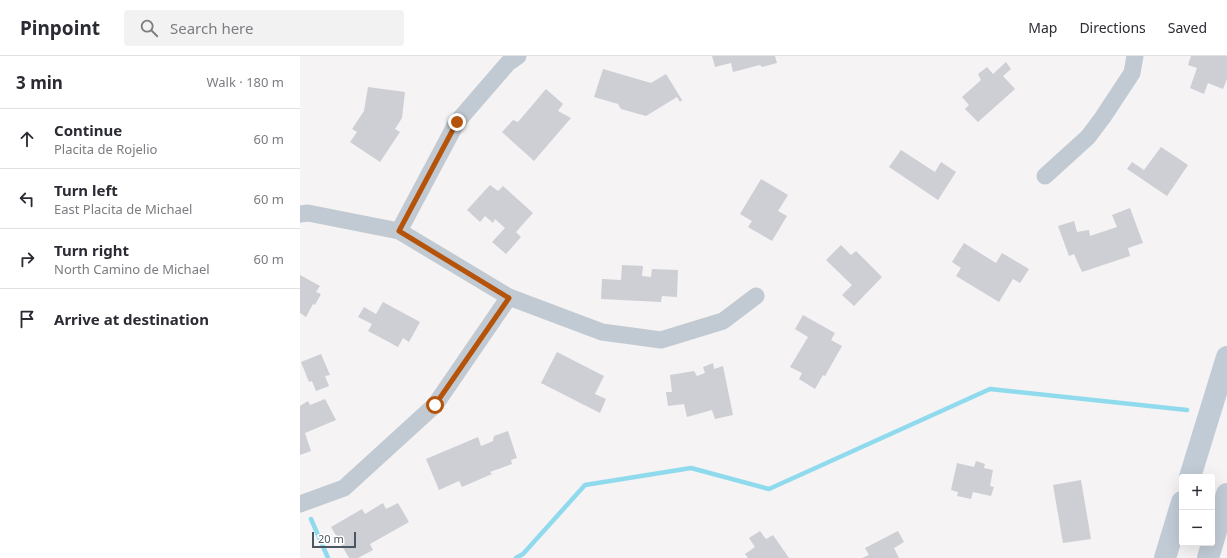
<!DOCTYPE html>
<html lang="en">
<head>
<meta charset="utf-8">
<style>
  :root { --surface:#fff; --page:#f2f2f3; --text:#2b2b33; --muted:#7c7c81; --line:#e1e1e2 }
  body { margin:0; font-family:"Noto Sans",sans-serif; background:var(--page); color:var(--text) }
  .controls { position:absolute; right:12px; bottom:12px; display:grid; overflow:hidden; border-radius:4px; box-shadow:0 4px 16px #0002 }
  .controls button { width:36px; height:36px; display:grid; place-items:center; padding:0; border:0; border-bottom:1px solid var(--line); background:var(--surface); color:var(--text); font:20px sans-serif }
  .scale { position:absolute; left:12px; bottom:10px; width:44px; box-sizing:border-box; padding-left:4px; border:2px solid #4a5661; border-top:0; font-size:11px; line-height:14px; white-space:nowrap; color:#4a5661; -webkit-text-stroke:3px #fff; paint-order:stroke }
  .stop { position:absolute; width:12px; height:12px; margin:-9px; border:3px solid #b45309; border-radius:50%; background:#fff }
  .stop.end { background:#b45309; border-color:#fff; box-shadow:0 1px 4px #0008 }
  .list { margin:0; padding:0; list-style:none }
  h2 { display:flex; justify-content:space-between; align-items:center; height:52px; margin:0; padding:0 16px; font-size:17px }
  h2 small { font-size:13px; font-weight:400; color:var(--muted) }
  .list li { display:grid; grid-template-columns:26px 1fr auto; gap:12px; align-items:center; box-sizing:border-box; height:60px; padding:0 16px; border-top:1px solid var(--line) }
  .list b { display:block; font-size:15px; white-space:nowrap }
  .list p { margin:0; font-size:13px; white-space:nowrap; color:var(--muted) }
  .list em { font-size:13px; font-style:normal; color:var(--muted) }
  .icon { flex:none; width:22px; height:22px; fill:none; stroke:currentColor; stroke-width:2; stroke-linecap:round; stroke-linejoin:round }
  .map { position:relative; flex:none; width:927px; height:502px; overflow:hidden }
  header { display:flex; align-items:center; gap:24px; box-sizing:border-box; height:56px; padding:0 20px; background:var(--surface); border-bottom:1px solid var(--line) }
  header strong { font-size:19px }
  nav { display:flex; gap:22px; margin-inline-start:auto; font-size:14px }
  .search { width:280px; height:36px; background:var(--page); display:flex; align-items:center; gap:10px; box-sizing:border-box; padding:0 14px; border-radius:4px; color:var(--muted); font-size:15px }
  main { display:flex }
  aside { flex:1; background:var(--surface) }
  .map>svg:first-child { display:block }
</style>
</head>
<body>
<header>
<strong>Pinpoint</strong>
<div class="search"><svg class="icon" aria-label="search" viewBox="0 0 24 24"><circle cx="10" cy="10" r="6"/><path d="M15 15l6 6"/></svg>Search here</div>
<nav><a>Map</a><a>Directions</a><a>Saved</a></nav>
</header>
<main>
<aside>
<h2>3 min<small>Walk · 180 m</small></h2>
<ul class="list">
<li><svg class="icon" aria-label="ahead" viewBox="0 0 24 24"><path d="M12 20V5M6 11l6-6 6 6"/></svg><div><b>Continue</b><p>Placita de Rojelio</p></div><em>60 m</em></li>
<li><svg class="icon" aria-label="left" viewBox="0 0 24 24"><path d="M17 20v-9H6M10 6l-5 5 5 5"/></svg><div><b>Turn left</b><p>East Placita de Michael</p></div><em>60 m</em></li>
<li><svg class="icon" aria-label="right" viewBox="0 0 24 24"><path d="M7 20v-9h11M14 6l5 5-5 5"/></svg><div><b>Turn right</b><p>North Camino de Michael</p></div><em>60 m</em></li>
<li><svg class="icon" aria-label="arrive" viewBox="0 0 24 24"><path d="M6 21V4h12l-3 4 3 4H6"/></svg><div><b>Arrive at destination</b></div></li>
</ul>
</aside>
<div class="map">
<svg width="927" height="502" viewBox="0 0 927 502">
  <rect width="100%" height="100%" fill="#f5f3f3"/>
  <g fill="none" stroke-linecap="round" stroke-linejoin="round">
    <g stroke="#90daee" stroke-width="4.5">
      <polyline points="11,463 28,502"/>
      <polyline points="216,502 223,498 285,429 391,412 469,433 690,333 887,354"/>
    </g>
  </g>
  <g fill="#cdcfd5">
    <polygon points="412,0 475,0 477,7 462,11 460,9 433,16 431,7 415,11"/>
    <polygon points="891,0 927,0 927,23 923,33 908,27 904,38 890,32 897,12 888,9"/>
    <polygon points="706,6 711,13 703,20 715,33 678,66 665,53 669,49 662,41 681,24 678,18 687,11 693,18"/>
    <polygon points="303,13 351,27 366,18 382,44 380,46 377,41 346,60 321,53 318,48 294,41"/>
    <polygon points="68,31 105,36 102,62 95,73 100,76 80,106 50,86 57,76 52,73 64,55"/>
    <polygon points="246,33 263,48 258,55 271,62 234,105 202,76 213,64 218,66"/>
    <polygon points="861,91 888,109 867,140 827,113 832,106 844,114"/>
    <polygon points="601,94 635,116 641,106 656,116 638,144 589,111"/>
    <polygon points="461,123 488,139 478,155 487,160 472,185 448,171 452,165 440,158"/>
    <polygon points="190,129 198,135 203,130 233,157 216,176 221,181 206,198 192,186 205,172 195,163 193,167 185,160 180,166 167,154"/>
    <polygon points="830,152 843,187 828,192 830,200 782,216 774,198 769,200 758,170 774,165 777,176 789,174 790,180 817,171 812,159"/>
    <polygon points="664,187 696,207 702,197 729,213 720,227 713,223 699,246 656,220 661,212 652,206"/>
    <polygon points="541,189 551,199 556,195 582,221 554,250 542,239 552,229 526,204"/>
    <polygon points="322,209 343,210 342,220 351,221 352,213 378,214 377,241 362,240 361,246 301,243 302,223 321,224"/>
    <polygon points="0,219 20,230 16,236 21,238 15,249 13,248 6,261 0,257"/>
    <polygon points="83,246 120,266 109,286 103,282 98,291 68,275 72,268 58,261 64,251 76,258"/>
    <polygon points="503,259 535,277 531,284 542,290 525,320 523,319 515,333 499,323 502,317 490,311 508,281 495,273"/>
    <polygon points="257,296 304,320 295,338 306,343 300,357 241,327"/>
    <polygon points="21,298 30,319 25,320 29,330 16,335 12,325 9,326 1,306"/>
    <polygon points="413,307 414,313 423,310 433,359 415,363 412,354 387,361 384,348 368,350 366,336 372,336 370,319 394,315 397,320 405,317 403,311"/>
    <polygon points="25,343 36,364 5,377 11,395 0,399 0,350 8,345 10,349"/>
    <polygon points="208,375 217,402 211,404 212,408 190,416 192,418 162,431 159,425 139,434 126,403 178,381 181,390 193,385 194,380"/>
    <polygon points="676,405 685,408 684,412 693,414 690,430 694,431 691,440 673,436 671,443 657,440 658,436 651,434 657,407 674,411"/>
    <polygon points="781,424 791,483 763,487 753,429"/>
    <polygon points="83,447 86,453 98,447 109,466 70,488 73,494 58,502 49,502 31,471 62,453 65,458"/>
    <polygon points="460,475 466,483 473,479 489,502 448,502 445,498 455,491 449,482"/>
    <polygon points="598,475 604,486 594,492 599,502 562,502 569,499 565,492"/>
  </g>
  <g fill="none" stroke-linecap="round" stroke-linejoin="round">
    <g stroke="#c1cad2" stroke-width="17">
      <polyline points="745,120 788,81 803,61 832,17 835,0"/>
      <polyline points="0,158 8,157 99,175 209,241 302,276 361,284 423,265 456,240"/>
      <polyline points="99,175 157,66 208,7 218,0"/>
      <polyline points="0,448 44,432 135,349 209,241"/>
    </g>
    <g stroke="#c1cbd6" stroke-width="22">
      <polyline points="890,421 927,301"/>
      <polyline points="865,502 882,446"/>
      <polyline points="908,502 927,438"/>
    </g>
  </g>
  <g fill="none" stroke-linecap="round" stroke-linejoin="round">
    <polyline stroke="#b45309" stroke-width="5" points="135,349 209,242 99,175 157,66"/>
  </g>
</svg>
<div class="controls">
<button>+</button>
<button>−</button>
</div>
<div class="scale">20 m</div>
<div class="stop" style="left:135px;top:349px"></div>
<div class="stop end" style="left:157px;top:66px"></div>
</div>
</main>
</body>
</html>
